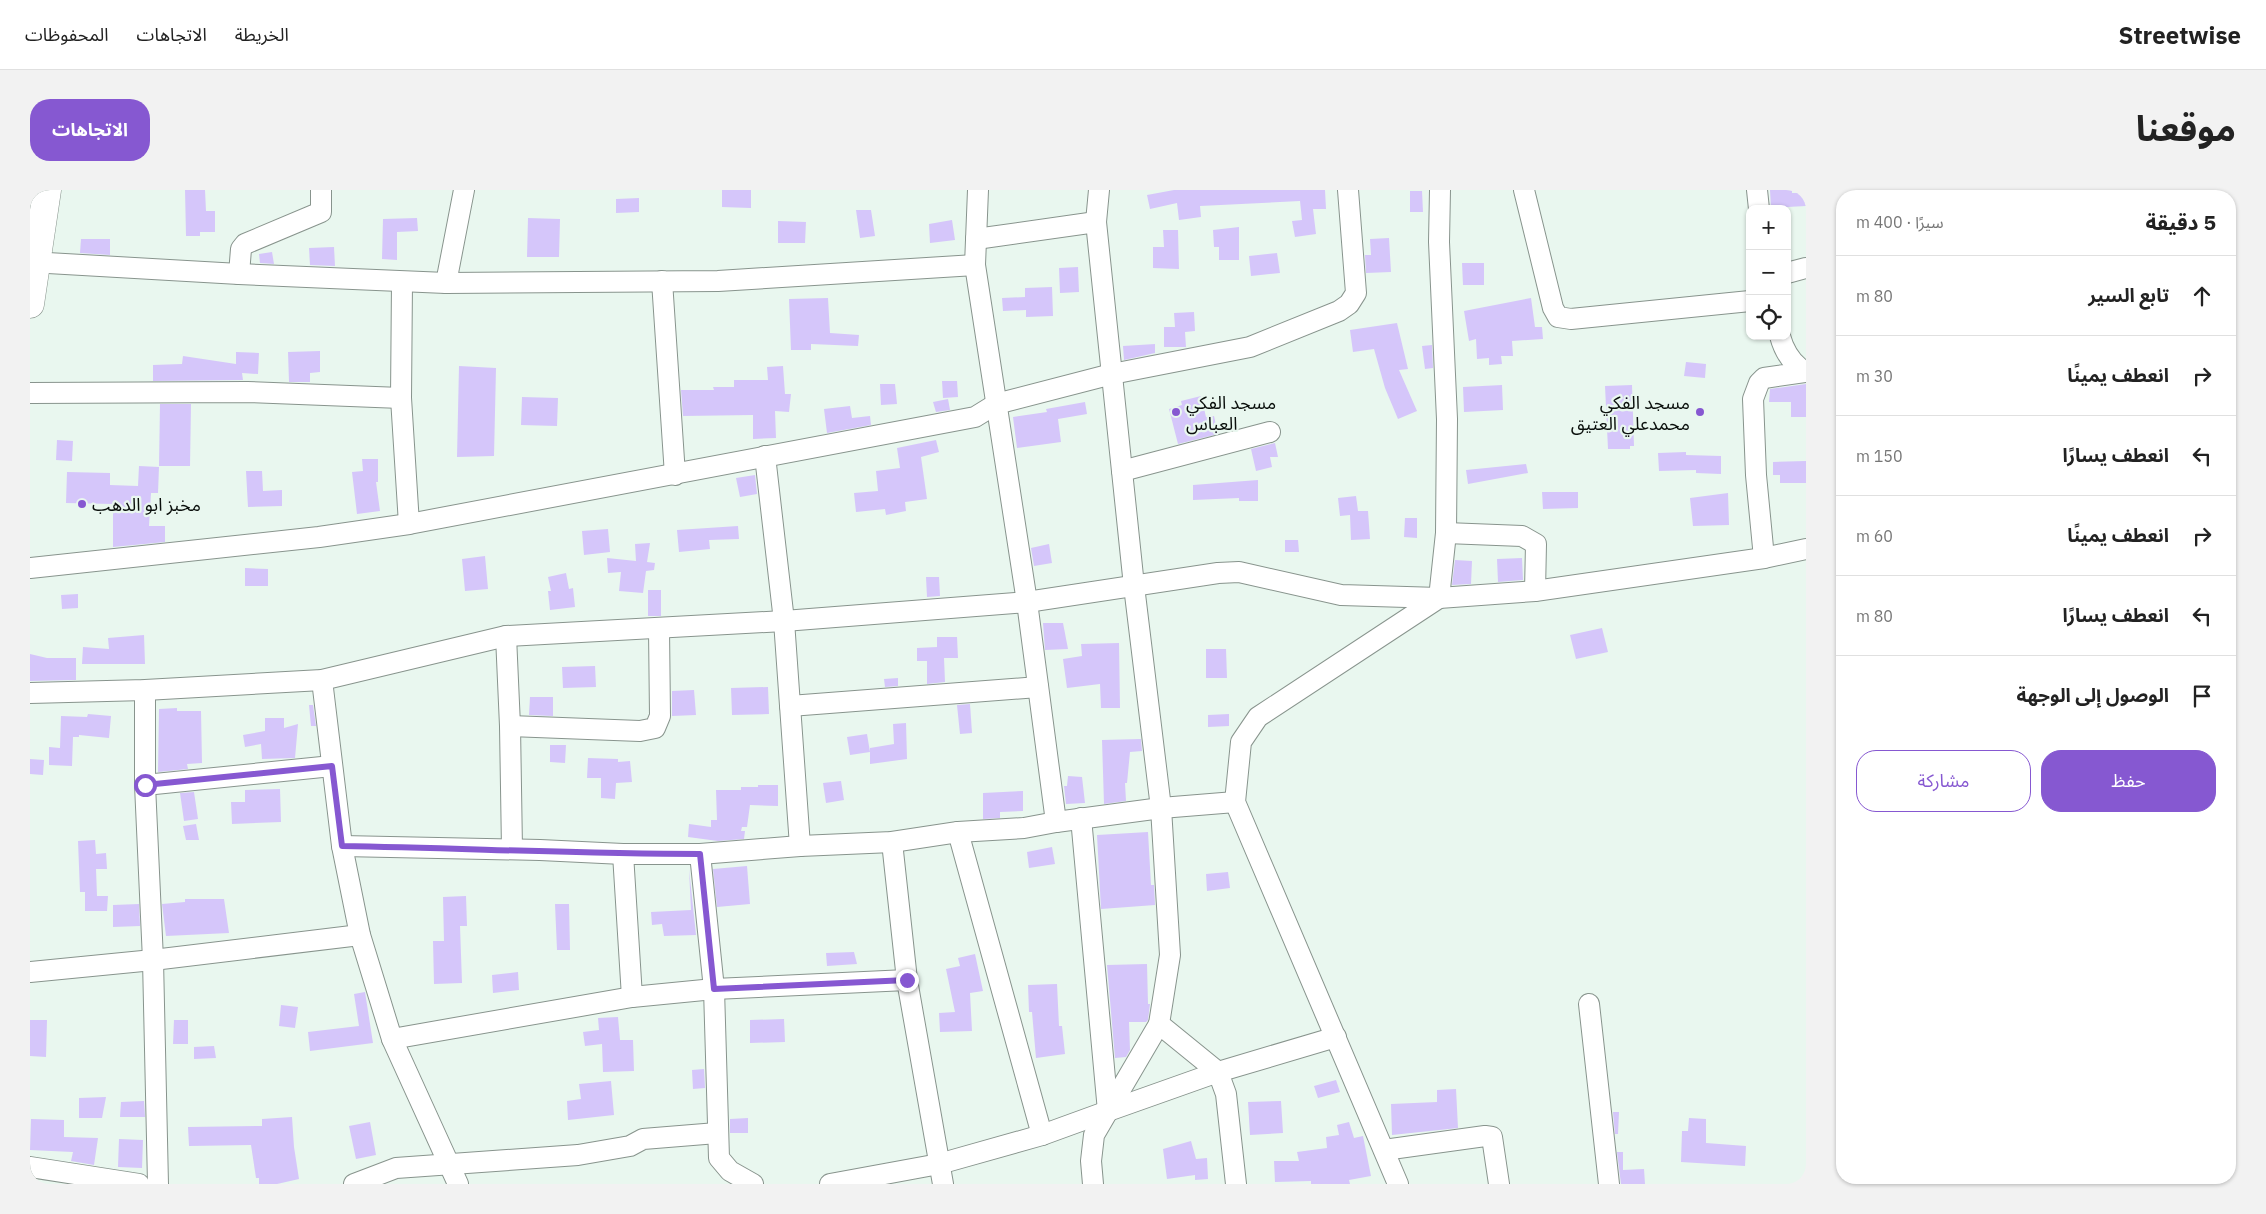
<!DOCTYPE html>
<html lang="ar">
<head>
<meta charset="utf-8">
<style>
  :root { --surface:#fff; --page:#f2f2f2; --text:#222; --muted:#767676; --line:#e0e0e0; --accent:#8658d1 }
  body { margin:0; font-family:"IBM Plex Sans","Noto Sans Arabic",sans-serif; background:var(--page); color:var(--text); direction:rtl }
  .controls { position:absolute; right:15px; top:15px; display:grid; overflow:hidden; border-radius:10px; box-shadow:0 1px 4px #0004 }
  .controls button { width:45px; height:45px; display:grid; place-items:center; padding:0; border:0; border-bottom:1px solid var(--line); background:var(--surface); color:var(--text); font:25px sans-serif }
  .stop { position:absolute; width:15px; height:15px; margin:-11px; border:4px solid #8658d1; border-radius:50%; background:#fff }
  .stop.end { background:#8658d1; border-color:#fff; box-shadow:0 1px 5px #0008 }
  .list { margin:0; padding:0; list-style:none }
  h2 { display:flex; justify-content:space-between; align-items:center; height:65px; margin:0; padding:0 20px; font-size:21px }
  h2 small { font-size:16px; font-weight:400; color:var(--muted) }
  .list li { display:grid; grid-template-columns:32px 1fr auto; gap:15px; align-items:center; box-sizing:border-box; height:80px; padding:0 20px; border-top:1px solid var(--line) }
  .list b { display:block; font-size:19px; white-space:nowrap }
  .list em { font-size:16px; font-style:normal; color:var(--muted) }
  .actions { display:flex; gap:10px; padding:15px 20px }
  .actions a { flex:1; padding:11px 0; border:1px solid var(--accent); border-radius:20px; text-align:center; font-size:18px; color:var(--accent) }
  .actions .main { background:var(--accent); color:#fff }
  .icon { flex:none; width:28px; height:28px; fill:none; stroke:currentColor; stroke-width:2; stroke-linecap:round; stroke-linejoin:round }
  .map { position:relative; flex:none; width:1776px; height:994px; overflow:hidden; direction:ltr; border-radius:20px }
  header { display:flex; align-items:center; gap:30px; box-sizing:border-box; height:70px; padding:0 25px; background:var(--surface); border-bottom:1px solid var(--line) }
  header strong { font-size:24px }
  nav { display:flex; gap:28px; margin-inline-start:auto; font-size:18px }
  .intro { display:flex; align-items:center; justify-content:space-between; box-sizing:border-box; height:120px; padding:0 30px }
  h1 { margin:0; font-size:35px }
  .button { padding:12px 22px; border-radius:20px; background:var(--accent); color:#fff; font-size:18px; font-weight:700 }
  main { display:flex; gap:30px; padding:0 30px }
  aside { flex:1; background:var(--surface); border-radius:20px; box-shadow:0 1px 4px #0004 }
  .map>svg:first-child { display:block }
</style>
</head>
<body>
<header>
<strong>Streetwise</strong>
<nav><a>الخريطة</a><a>الاتجاهات</a><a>المحفوظات</a></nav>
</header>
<div class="intro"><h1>موقعنا</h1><a class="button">الاتجاهات</a></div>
<main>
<aside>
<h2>5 دقيقة<small>سيرًا · 400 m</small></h2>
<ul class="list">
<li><svg class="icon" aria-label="ahead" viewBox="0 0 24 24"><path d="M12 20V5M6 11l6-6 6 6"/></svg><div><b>تابع السير</b></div><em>80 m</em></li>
<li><svg class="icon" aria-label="right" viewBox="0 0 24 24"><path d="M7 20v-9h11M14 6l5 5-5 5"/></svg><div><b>انعطف يمينًا</b></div><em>30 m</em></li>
<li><svg class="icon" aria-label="left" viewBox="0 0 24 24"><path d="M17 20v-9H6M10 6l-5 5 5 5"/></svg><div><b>انعطف يسارًا</b></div><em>150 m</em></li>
<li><svg class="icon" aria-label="right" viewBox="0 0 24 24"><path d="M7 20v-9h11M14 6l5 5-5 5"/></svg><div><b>انعطف يمينًا</b></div><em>60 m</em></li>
<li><svg class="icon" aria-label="left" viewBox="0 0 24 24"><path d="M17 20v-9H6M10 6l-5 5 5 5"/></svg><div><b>انعطف يسارًا</b></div><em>80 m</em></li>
<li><svg class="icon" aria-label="arrive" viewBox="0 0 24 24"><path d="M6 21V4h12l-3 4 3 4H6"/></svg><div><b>الوصول إلى الوجهة</b></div></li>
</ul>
<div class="actions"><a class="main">حفظ</a><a>مشاركة</a></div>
</aside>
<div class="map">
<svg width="1776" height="994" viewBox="0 0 1776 994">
  <rect width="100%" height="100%" fill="#e9f7ef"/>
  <g fill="#d5c6fa">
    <polygon points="155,0 175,0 176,21 185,21 185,42 170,42 170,46 156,46"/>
    <polygon points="692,0 721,0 721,18 692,17"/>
    <polygon points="1144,0 1295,0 1296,19 1283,19 1286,44 1265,47 1262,31 1272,30 1270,11 1170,16 1171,27 1149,30 1147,13 1120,19 1117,5"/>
    <polygon points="1740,0 1762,0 1762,3 1776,3 1776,16 1741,18"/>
    <polygon points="1380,1 1392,1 1393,22 1380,22"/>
    <polygon points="609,8 609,22 586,23 586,9"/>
    <polygon points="826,20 841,20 845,46 830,48"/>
    <polygon points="387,28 388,41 367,42 367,70 352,69 353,29"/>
    <polygon points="498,28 530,29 529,67 497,67"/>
    <polygon points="922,30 925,50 900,53 899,34"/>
    <polygon points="748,31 776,32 775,53 748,53"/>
    <polygon points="1209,37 1209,70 1189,70 1189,57 1184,57 1183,40"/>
    <polygon points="1133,40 1148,40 1149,79 1123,78 1123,57 1134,57"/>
    <polygon points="1359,48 1361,82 1336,83 1335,65 1341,65 1340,49"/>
    <polygon points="51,49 80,49 80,65 50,63"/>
    <polygon points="304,57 305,76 280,75 279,58"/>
    <polygon points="242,62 244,74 230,73 229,64"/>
    <polygon points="1247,63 1250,83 1221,86 1219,66"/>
    <polygon points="1432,73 1454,73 1454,95 1433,95"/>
    <polygon points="1048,77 1049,102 1030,103 1029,78"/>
    <polygon points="1022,97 1023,126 996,127 996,120 973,121 972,108 995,107 995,98"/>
    <polygon points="798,108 800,143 829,145 828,156 781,154 781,160 761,160 759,109"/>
    <polygon points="1501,108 1505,137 1512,137 1513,149 1482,151 1483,166 1471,166 1472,174 1459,175 1459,168 1447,169 1446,149 1439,151 1434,121"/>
    <polygon points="1164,122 1165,141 1155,142 1156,157 1134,157 1134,137 1145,137 1144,123"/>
    <polygon points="1367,133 1378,179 1369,180 1387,221 1368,229 1355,198 1344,159 1323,162 1320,140"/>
    <polygon points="1125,154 1125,163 1094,170 1093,156"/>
    <polygon points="1402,155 1403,178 1395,179 1392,156"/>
    <polygon points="290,161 290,182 280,183 280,192 259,192 258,162"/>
    <polygon points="206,162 229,163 228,184 212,183 213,190 123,191 123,175 152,174 153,166 206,174"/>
    <polygon points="1656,172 1676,174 1675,188 1654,186"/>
    <polygon points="429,176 466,178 464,266 427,267"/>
    <polygon points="753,176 755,204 761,204 759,222 745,221 746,248 723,249 723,225 653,226 651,200 684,200 683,197 704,197 704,190 738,190 737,177"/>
    <polygon points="912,191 927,191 928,207 913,208"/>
    <polygon points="850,194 865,194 867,214 851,215"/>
    <polygon points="1776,194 1776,227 1761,227 1761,212 1739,212 1740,199"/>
    <polygon points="1472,195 1473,220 1434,222 1433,197"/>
    <polygon points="1602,195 1604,256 1600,256 1600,259 1578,259 1575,196"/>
    <polygon points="1171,206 1176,227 1184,226 1188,244 1148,254 1139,219 1152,215 1151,211"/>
    <polygon points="492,207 528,208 527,236 491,235"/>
    <polygon points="918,209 920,220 906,222 903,212"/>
    <polygon points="1055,212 1057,224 1028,229 1031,252 987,258 983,227 1017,222 1016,219"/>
    <polygon points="130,214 161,214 160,276 129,276"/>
    <polygon points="820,216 822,228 840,226 841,235 797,243 794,219"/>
    <polygon points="27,250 43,251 42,271 26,270"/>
    <polygon points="906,250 909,262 891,267 897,309 875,312 876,321 856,325 855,319 826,322 824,303 848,301 846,281 870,278 867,258"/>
    <polygon points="1245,253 1248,267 1240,267 1242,277 1226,281 1221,259"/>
    <polygon points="1656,262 1656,265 1691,266 1691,284 1666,283 1666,280 1629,281 1628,263"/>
    <polygon points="332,269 348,269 348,292 346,292 350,321 327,324 322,282 333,281"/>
    <polygon points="1776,271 1776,293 1750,293 1750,285 1743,285 1743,272"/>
    <polygon points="1496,274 1498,283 1438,294 1436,280"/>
    <polygon points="109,276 129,277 128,303 121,303 119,336 135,336 135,352 83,357 83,314 36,313 37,282 80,283 80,295 108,296"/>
    <polygon points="216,281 232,281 233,301 252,300 252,316 218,317"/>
    <polygon points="725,285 727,304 710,307 706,288"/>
    <polygon points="1228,290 1228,311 1209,311 1209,308 1163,310 1163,295"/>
    <polygon points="1512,302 1548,302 1548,318 1513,319"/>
    <polygon points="1698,303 1699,335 1663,336 1660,308"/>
    <polygon points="1326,306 1328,321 1338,321 1340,349 1321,350 1320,325 1310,326 1308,308"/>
    <polygon points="1375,328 1387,328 1387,348 1374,347"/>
    <polygon points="708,336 709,349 679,350 680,359 649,362 647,340"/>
    <polygon points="578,339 580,362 554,365 552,341"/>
    <polygon points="1255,350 1268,350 1269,362 1255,362"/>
    <polygon points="620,353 617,372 625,373 624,380 616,381 613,403 589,401 591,382 578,383 577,368 606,371 605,354"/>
    <polygon points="1019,354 1022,373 1004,376 1001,358"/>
    <polygon points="455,366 458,399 435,401 432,369"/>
    <polygon points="1492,368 1493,390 1468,392 1467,369"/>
    <polygon points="1425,370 1442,371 1441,394 1422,395"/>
    <polygon points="215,378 238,379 238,396 215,396"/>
    <polygon points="536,383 539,399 543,398 545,417 520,420 518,401 521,401 518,387"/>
    <polygon points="896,387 909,387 910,406 897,407"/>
    <rect x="618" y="400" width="13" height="26"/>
    <polygon points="48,404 48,418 32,419 31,405"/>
    <polygon points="1013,433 1033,433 1038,459 1015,460"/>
    <polygon points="1572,438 1578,462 1546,469 1540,445"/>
    <polygon points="114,445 115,474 52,474 53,457 79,459 78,448"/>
    <polygon points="907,447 927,447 928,468 914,468 915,492 897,494 897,471 887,471 887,458 907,457"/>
    <polygon points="1089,453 1090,518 1071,518 1070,494 1037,498 1033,469 1052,466 1051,454"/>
    <polygon points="1176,459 1196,459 1197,488 1176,488"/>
    <polygon points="0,464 17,468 46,468 46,490 0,491"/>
    <polygon points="565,476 566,497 533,498 532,477"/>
    <polygon points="868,488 868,496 855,497 854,489"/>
    <polygon points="738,497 739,524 702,525 701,498"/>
    <polygon points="664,500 666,525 642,526 642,501"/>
    <polygon points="500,507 523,507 523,526 499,525"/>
    <polygon points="940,514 942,543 930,544 927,515"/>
    <polygon points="279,515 283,515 286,536 281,536"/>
    <polygon points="147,518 147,521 171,521 172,573 157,574 158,579 128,582 129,519"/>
    <polygon points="58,524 81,526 79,548 49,545 49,547 43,547 42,576 19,575 19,557 30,558 31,526 57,527"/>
    <polygon points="1199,524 1199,536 1178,537 1178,525"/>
    <polygon points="235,528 254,528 254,538 268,534 265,568 232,569 231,554 215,557 213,545 235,541"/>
    <polygon points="876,533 877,569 840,574 840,558 864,554 863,534"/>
    <polygon points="837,544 840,562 820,565 817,547"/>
    <polygon points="1111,549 1112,561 1100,562 1097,593 1095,593 1096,611 1074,614 1072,550"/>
    <polygon points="520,555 536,555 535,573 520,572"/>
    <polygon points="558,568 588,569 588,572 600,571 602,592 586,593 585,609 571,608 571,588 557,588"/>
    <polygon points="0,569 14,570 13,585 0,584"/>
    <polygon points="1038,586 1052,587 1055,613 1036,614 1034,596 1037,596"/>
    <polygon points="811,591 814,610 796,613 793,593"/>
    <polygon points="728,595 748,595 748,616 720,615 717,637 712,637 711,641 715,641 714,649 688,651 658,647 659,634 681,637 681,630 687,630 686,600 711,600 711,597 728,597"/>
    <polygon points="250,599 251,632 202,634 201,612 215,612 215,600"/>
    <polygon points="993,601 993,621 970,622 970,628 953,629 953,603"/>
    <polygon points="164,602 168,629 154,631 150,603"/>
    <polygon points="166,634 169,650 156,650 153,636"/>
    <polygon points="1118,642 1121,695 1124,695 1125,715 1071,719 1067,645"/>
    <polygon points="65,650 66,664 76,663 77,679 66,679 67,706 78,706 77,721 55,721 55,702 50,702 48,651"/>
    <polygon points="1022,657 1025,674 999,678 997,662"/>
    <polygon points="717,676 720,714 687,717 683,679"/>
    <polygon points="659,679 666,745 634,746 632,734 622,735 621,722 661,720"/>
    <polygon points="1198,682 1200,698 1177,701 1176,684"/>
    <polygon points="436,706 437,736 430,736 432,793 404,794 403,751 414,751 413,707"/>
    <polygon points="155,709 194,709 199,743 136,746 132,714 155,712"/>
    <polygon points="109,714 110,736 83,737 83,715"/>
    <polygon points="525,714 539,714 540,760 527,760"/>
    <polygon points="824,762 827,774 797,776 796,763"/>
    <polygon points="945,764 953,801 940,803 942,841 910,842 909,823 925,822 916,779 930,776 928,768"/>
    <polygon points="1117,774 1118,814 1120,814 1118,830 1116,832 1099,832 1100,860 1096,867 1085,868 1077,775"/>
    <polygon points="488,782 489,800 463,803 462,785"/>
    <polygon points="1027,794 1029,836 1032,836 1035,864 1006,868 1002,822 999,822 998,795"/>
    <polygon points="335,802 343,853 280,861 278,842 329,836 324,804"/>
    <polygon points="251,815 268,817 265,838 249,836"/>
    <polygon points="588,827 590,850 603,850 604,881 573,882 572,854 555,856 553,842 569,840 568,828"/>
    <polygon points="754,829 755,852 720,853 720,830"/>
    <polygon points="0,830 17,830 16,867 0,866"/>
    <polygon points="144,830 158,830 158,854 143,854"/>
    <polygon points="184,856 186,868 164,869 164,857"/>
    <polygon points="674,879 675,898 663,899 662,880"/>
    <polygon points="1306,890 1310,902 1288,908 1284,896"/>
    <polygon points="581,891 584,925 538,930 537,911 551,909 549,894"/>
    <polygon points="1426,899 1428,938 1362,945 1361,914 1407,912 1407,900"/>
    <polygon points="76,907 72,928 49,928 49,908"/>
    <polygon points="114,911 115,927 90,927 91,912"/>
    <polygon points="1251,911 1253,943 1220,945 1218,912"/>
    <polygon points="1583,922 1589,922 1588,944 1585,944"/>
    <polygon points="262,927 264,957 269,989 247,994 229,994 229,988 226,988 221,955 159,956 158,937 232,936 232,929"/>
    <polygon points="718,928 718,943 700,943 700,929"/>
    <polygon points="1659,928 1676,929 1676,953 1716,956 1715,976 1651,972 1652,941 1658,941"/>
    <polygon points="1,929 34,930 34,947 68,948 64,975 41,971 43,962 0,960"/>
    <polygon points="340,932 346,965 326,969 319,936"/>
    <polygon points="1319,932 1324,948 1333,946 1341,986 1319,990 1320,994 1281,994 1281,991 1245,992 1244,971 1269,971 1267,962 1297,958 1296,947 1309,945 1307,935"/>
    <polygon points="89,949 113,950 112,978 88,977"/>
    <polygon points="1161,951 1166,969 1177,968 1178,989 1165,990 1165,985 1137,989 1133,959"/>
    <polygon points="1587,962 1593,962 1593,980 1614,979 1615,994 1591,994"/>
  </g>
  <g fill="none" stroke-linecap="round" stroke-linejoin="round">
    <defs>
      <g id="street">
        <polyline points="948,0 945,75 997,412 1026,632"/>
        <polyline points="1069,0 1066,32 1104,396 1131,618 1140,765 1129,834 1188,882 1196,904 1206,994"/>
        <polyline points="1494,0 1523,118 1528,127 1541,129 1720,111"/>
        <polyline points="1727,0 1729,19"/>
        <polyline points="946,49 1066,32"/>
        <polyline points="0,72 209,84 416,93 688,91 945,75"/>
        <polyline points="1757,83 1776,78"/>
        <polyline points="209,84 211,59 215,54 291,22 291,0"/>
        <polyline points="632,91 645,285"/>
        <polyline points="372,92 371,208 379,334"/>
        <polyline points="416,93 434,0"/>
        <polyline points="0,203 217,202 371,208"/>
        <polyline points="735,266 754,431 770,656"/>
        <polyline points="1092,281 1240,242"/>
        <polyline points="1416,343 1492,346 1506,354 1505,401"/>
        <path d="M1734 368 1726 285 1723 209 1729 193 1734 188 1775 182C1761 173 1754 161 1750 146"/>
        <polyline points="0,378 289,347 379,334 945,227 966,214 1082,184 1220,157 1309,121 1319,114 1326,103 1318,0"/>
        <polyline points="476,446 480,536 482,659"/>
        <polyline points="292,490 312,656 330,745 362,849 428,994"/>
        <polyline points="115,500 115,595 123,770 128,994"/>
        <polyline points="0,503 115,500 292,490 476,446 754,431 997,412 1188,383 1209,382 1311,405 1409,408 1505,401 1734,368 1776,359"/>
        <polyline points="760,516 1008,497"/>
        <polyline points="480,536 610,541 625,538 630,526 629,439"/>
        <polyline points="115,595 302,576"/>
        <polyline points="1051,628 1078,921 1064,945 1061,971 1063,994"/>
        <polyline points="928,642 1012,945"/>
        <polyline points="862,652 877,790 913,994"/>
        <polyline points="312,656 510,660 593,664 670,664 770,656 862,652 928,642 994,638 1026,632 1131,618 1205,612"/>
        <polyline points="593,664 602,807"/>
        <polyline points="670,664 684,799 689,968 700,981 723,994"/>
        <polyline points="0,782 123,770 330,745"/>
        <polyline points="1559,814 1579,994"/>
        <polyline points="362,849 602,807 684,799 877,790"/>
        <polyline points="1078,921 1188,882 1306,847"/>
        <polyline points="1354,960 1455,946 1462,947 1469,994"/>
        <polyline points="0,977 109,994"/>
        <polyline points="324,994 366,978 548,965 600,956 613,949 687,943"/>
        <polyline points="800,994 909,974 1012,945 1078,921 1129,834"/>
        <polyline points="1368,994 1205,612 1211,552 1228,527 1409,408 1416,343 1417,229 1409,52 1410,0"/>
      </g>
      <polyline id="secondary" points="0,114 17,0"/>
    </defs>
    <use href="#street" stroke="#88948d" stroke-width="22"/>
    <use href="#secondary" stroke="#88948d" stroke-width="29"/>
    <use href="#street" stroke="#fff" stroke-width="20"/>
    <use href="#secondary" stroke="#fff" stroke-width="28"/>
  </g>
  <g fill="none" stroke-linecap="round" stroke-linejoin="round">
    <path stroke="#8658d1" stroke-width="6" d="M115 595 302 576 312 656C431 658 551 664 670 664L684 799 877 790"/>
  </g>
  <g fill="#8658d1" stroke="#e9f7ef" stroke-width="2">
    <circle cx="1146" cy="222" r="5"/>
    <circle cx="1670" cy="222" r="5"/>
    <circle cx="52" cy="314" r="5"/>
  </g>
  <g text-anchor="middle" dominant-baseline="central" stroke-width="4.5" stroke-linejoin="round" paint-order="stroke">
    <g font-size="18" fill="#0a0f0c" stroke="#e9f7ef" text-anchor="start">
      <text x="1156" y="212">مسجد الفكي<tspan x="1156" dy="21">العباس</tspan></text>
      <text x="1660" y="212" text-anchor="end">مسجد الفكي<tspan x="1660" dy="21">محمدعلي العتيق</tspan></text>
      <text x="62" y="314">مخبز ابو الدهب</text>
    </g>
  </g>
</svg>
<div class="controls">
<button>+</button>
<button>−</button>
<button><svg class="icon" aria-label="locate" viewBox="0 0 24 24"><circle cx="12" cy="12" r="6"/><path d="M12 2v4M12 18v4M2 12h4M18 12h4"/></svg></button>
</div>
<div class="stop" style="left:115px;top:595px"></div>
<div class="stop end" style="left:877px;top:790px"></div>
</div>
</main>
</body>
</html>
